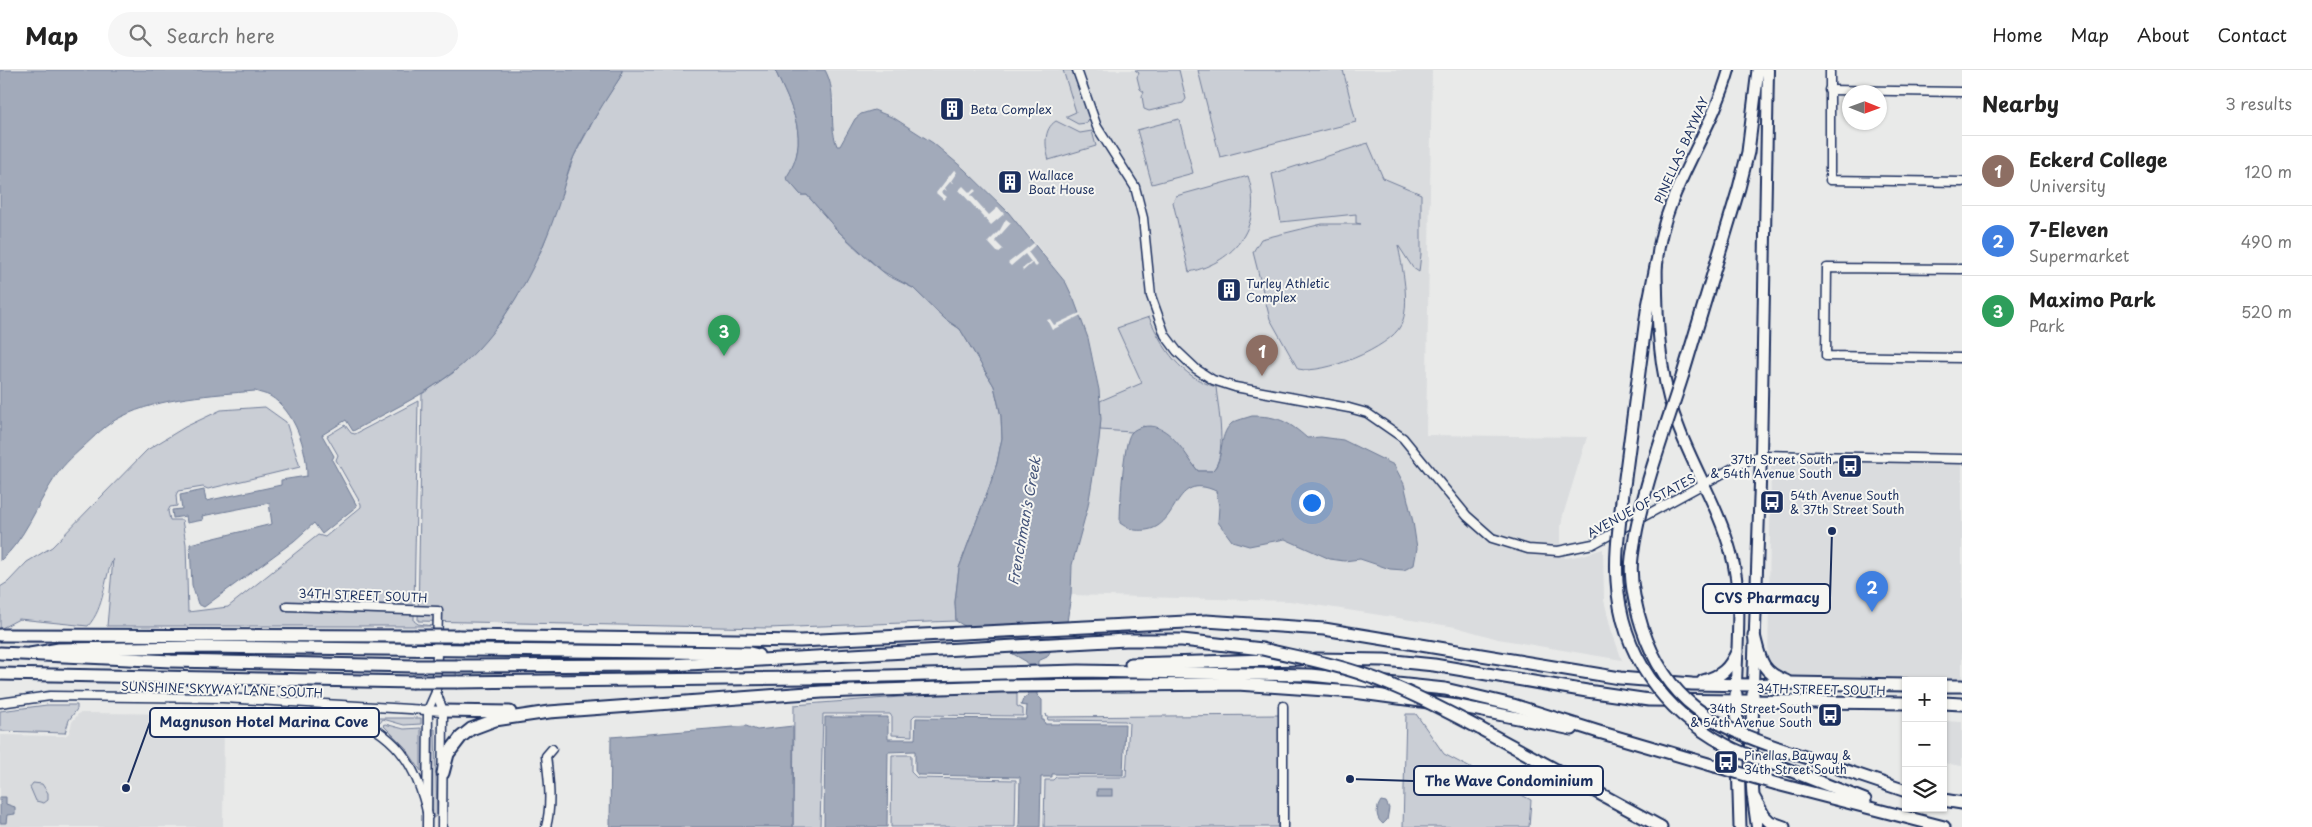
<!DOCTYPE html>
<html lang="en">
<head>
<meta charset="utf-8">
<style>
  :root { --surface:#fff; --page:#f6f6f6; --text:#222; --muted:#767676; --line:#e0e0e0; --accent:#1a73e8 }
  body { margin:0; font-family:"Playpen Sans",sans-serif; background:var(--page); color:var(--text) }
  .controls { position:absolute; right:15px; bottom:15px; display:grid; overflow:hidden; border-radius:0px; box-shadow:0 1px 4px #0004 }
  .controls button { width:45px; height:45px; display:grid; place-items:center; padding:0; border:0; border-bottom:1px solid var(--line); background:var(--surface); color:var(--text); font:25px sans-serif }
  .compass { position:absolute; left:1842px; top:15px; width:45px; height:45px; border-radius:50%; background:var(--surface); box-shadow:0 1px 4px #0004; rotate:91deg }
  .you { position:absolute; left:1311px; top:432px; width:18px; height:18px; margin:-12px; border:4px solid #fff; border-radius:50%; background:#1a73e8; box-shadow:0 0 0 8px #1a73e833 }
  .badge { display:grid; place-items:center; width:32px; height:32px; border-radius:50%; background:var(--accent); color:#fff; font-size:16px; font-weight:700 }
  .pin { position:absolute; translate:-50% -41px; filter:drop-shadow(0 1px 2px #0008) }
  .pin::after { content:''; position:absolute; top:26px; width:18px; height:15px; background:inherit; clip-path:polygon(0 0,100% 0,50% 100%) }
  .list { margin:0; padding:0; list-style:none }
  h2 { display:flex; justify-content:space-between; align-items:center; height:65px; margin:0; padding:0 20px; font-size:21px }
  h2 small { font-size:16px; font-weight:400; color:var(--muted) }
  .list li { display:grid; grid-template-columns:32px 1fr auto; gap:15px; align-items:center; box-sizing:border-box; height:70px; padding:0 20px; border-top:1px solid var(--line) }
  .list b { display:block; font-size:19px; white-space:nowrap }
  .list p { margin:0; font-size:16px; white-space:nowrap; color:var(--muted) }
  .list em { font-size:16px; font-style:normal; color:var(--muted) }
  .icon { flex:none; width:28px; height:28px; fill:none; stroke:currentColor; stroke-width:2; stroke-linecap:round; stroke-linejoin:round }
  .map { position:relative; flex:none; width:1962px; height:757px; overflow:hidden }
  header { display:flex; align-items:center; gap:30px; box-sizing:border-box; height:70px; padding:0 25px; background:var(--surface); border-bottom:1px solid var(--line) }
  header strong { font-size:24px }
  nav { display:flex; gap:28px; margin-inline-start:auto; font-size:18px }
  .search { width:350px; height:45px; background:var(--page); display:flex; align-items:center; gap:12px; box-sizing:border-box; padding:0 18px; border-radius:28px; color:var(--muted); font-size:19px }
  main { display:flex }
  aside { flex:1; background:var(--surface) }
  .map>svg:first-child { display:block }
</style>
</head>
<body>
<header>
<strong>Map</strong>
<div class="search"><svg class="icon" aria-label="search" viewBox="0 0 24 24"><circle cx="10" cy="10" r="6"/><path d="M15 15l6 6"/></svg>Search here</div>
<nav><a>Home</a><a>Map</a><a>About</a><a>Contact</a></nav>
</header>
<main>
<div class="map">
<svg width="1962" height="757" viewBox="0 0 1962 757">
  <rect width="100%" height="100%" fill="#e9eae9"/>
  <filter id="ink" filterUnits="userSpaceOnUse"><feTurbulence type="fractalNoise" baseFrequency=".02" numOctaves="2"/><feDisplacementMap in="SourceGraphic" scale="10" xChannelSelector="R" yChannelSelector="G"/><feConvolveMatrix kernelMatrix="1 2 1 2 8 2 1 2 1" color-interpolation-filters="sRGB"/></filter>
  <g filter="url(#ink)">
    <g fill="#dadcde">
      <polygon points="825,0 1432,0 1426,365 1587,367 1563,445 1560,462 1560,476 1565,488 1583,485 1603,479 1604,530 1611,559 1622,590 1498,569 1456,557 1290,531 1071,525 1072,495 1088,436 1101,349 1099,320 1094,291 1074,230 1066,213 1036,174 990,123 933,73 913,60 894,48 874,40 861,44 850,57 840,76 836,76 832,55 834,29"/>
      <polygon points="1771,392 1962,393 1962,612 1790,609 1768,595"/>
      <polygon points="79,643 224,644 223,757 0,757 0,665 65,666 69,663 72,652"/>
      <polygon points="1943,651 1962,652 1962,696 1943,693"/>
    </g>
    <g fill="#caced5" stroke="#727e9a">
      <path d="M622 0H775C792 38 811 68 787 108L801 125H807L837 160 864 186 888 206 913 218 945 249 960 259 994 316 1001 346 1002 368 997 393 990 415 959 498 955 532 956 551 768 558 418 551 422 324 453 303 501 252 513 232 542 179 574 86 602 35 621 6Z"/>
      <polygon points="1063,0 1072,0 1089,47 1087,53 1078,54 1067,48 1067,46 1076,42"/>
      <polygon points="1135,0 1179,0 1186,29 1183,33 1149,41 1144,39 1142,26 1144,22 1140,19 1137,7 1139,3"/>
      <polygon points="1198,0 1343,0 1356,52 1220,87"/>
      <polygon points="1179,49 1193,103 1152,114 1137,60"/>
      <path d="M1056 51 1080 63 1092 61 1096 76 1049 90C1045 77 1043 59 1056 51Z"/>
      <path d="M1368 73 1383 108 1421 124V184L1419 202 1413 198 1398 175C1402 196 1411 235 1401 255 1390 278 1323 305 1298 299L1270 249 1253 182 1261 169 1322 154H1361L1356 153V144L1281 152 1272 104Z"/>
      <path d="M1248 106C1264 154 1236 192 1189 202L1173 132 1176 126Z"/>
      <path d="M1149 247C1163 279 1181 307 1216 317 1218 337 1228 387 1212 401H1198L1174 370 1143 356 1132 362 1100 360V331L1142 313 1117 258Z"/>
      <path d="M418 331 414 536 283 532V540L414 544V551L418 554 433 556H107L113 489C103 511 105 537 88 556L19 549 0 559V517L8 512 27 492 52 477 147 380 185 357 221 340 265 337 286 352 300 397 208 419 203 417 178 421 176 425 177 436 170 437 168 441 170 450H182L186 474 188 542 228 537 318 465 325 467 361 437V434L336 390 338 385 327 366 345 355 351 363 355 364Z"/>
      <polygon points="993,620 1017,620 1017,636 1023,639 1023,646 915,645 912,648 912,666 892,665 892,647 890,644 823,644 820,757 793,757 794,635"/>
      <polygon points="47,635 77,635 77,639 69,650 65,663 0,661 0,641"/>
      <polygon points="1046,644 1047,647 1279,645 1278,757 1044,757 1045,710 1053,710 1056,707 1126,707 1129,653 1125,651 1048,650"/>
      <polygon points="1406,644 1416,644 1444,684 1531,730 1529,757 1403,757"/>
      <polygon points="373,648 421,648 421,654 404,655 383,649 380,653"/>
      <polygon points="385,654 404,659 421,658 421,701 405,677 383,655"/>
      <polygon points="433,659 435,659 437,745 432,749"/>
      <polygon points="892,685 911,685 911,702 917,708 1016,710 1015,757 891,757"/>
      <polygon points="33,713 42,714 48,723 48,730 44,733 36,731 30,717"/>
    </g>
    <g fill="#a2aaba" stroke="#6c7995">
      <path d="M0 0H622L621 6C605 31 588 57 575 84 566 102 563 124 556 142 536 200 501 265 452 303 421 327 387 342 353 361L346 350 322 365 334 386 332 390 357 436 322 464 314 453 294 471 204 537 198 534 192 515 190 474 272 454 269 433 202 446 203 450 187 453 186 446 173 448 172 440 182 439 180 425 204 420 206 431 281 415V410L307 406C307 379 295 341 270 326 266 324 260 323 255 321 212 325 161 327 121 347 106 354 94 367 82 378 72 387 61 397 54 409 36 436 25 470 0 491Z"/>
      <path d="M775 0H825C839 26 827 50 837 76H840L855 49 861 44 874 40 894 48 933 73 964 99 1008 142 1066 213 1074 230 1088 268 1099 320 1101 349 1099 370 1088 436 1072 495 1071 525 1067 552 1047 587 1038 591 1037 625 1042 630V650H1044L1045 654H1125L1123 705 1052 704V707H1041L1040 757H1019L1020 707 918 705 915 701V681L888 682 887 757H824L825 647H888V669H915L916 648 1026 649 1027 636 1021 635 1023 629 1028 625 1027 592 956 551 955 532 959 498 990 415 997 393 1002 368 1001 346 994 316 960 259 945 249 913 218 882 201 837 160 807 125H801L786 108C812 69 791 37 775 0Z"/>
      <path d="M1252 346C1277 346 1288 351 1307 368L1321 367 1343 370 1394 395 1404 414 1413 452 1417 478 1414 495 1404 500 1390 499 1360 489 1344 491 1330 489 1285 469 1249 476 1232 471 1218 452 1219 436 1216 421C1172 401 1180 456 1146 460 1134 461 1130 460 1120 453 1120 438 1123 373 1131 363 1137 356 1149 355 1156 357 1174 362 1187 387 1198 401H1212C1225 390 1217 366 1232 353 1237 350 1246 348 1252 346Z"/>
      <polygon points="746,656 757,660 793,656 793,757 610,757 611,667"/>
      <rect x="1097" y="719" width="15" height="7"/>
      <polygon points="0,727 6,727 6,734 15,737 15,744 7,745 6,753 0,753"/>
      <path d="M1381 731 1386 732 1389 738 1387 750 1383 754C1375 748 1376 738 1381 731Z"/>
    </g>
    <g fill="#e9eae9">
      <polygon points="954,100 957,102 951,111 954,113 950,112 945,118 947,121 944,119 941,122 947,127 944,130 936,123"/>
      <polygon points="963,116 970,123 974,119 976,121 971,125 989,145 998,137 1004,144 991,155 959,120"/>
      <polygon points="1006,149 1011,153 995,171 1003,179 998,183 988,172 1000,160"/>
      <polygon points="1034,173 1035,175 1028,182 1038,195 1036,197 1032,193 1023,201 1022,199 1031,192 1025,184 1011,196 1008,193"/>
      <polygon points="1080,243 1081,245 1052,260 1047,250 1050,249 1054,255"/>
    </g>
    <g fill="none" stroke-linecap="round" stroke-linejoin="round">
      <defs>
        <g id="minor">
          <polyline points="1077,0 1097,57 1135,117 1143,148 1151,226 1165,265 1177,281 1196,299 1213,310 1235,317 1349,338 1367,343 1403,368 1467,446 1492,468 1528,479 1558,481 1593,474 1742,393 1761,385 1962,389"/>
          <polyline points="1830,0 1830,110 1962,112"/>
          <polyline points="1829,20 1962,22"/>
          <polyline points="1962,199 1827,198 1826,286 1962,288"/>
          <polyline points="287,536 438,541 436,622 443,641 442,757"/>
          <polyline points="0,633 50,626 223,628 443,641"/>
          <path d="M329 636C388 660 414 681 428 746"/>
          <polyline points="427,757 428,640 436,622"/>
          <path d="M546 757C552 734 549 710 546 686L552 679"/>
          <polyline points="1283,757 1283,636"/>
        </g>
        <g id="major">
          <path d="M1729 0C1711 65 1664 121 1657 190 1656 201 1657 213 1657 224 1658 271 1662 318 1680 361 1696 402 1720 441 1731 483 1743 525 1737 573 1736 615"/>
          <polyline points="1753,615 1761,385 1768,0"/>
          <polyline points="1753,728 1757,757"/>
        </g>
        <g id="highway">
          <polyline points="1683,304 1739,118 1748,82 1758,0"/>
          <polyline points="1622,431 1647,241 1657,191"/>
          <polyline points="0,565 414,566"/>
          <path d="M1754 565C1760 589 1761 602 1786 611"/>
          <polyline points="458,566 800,571 1206,551 1324,559 1620,608 1692,614 1753,615 1790,613 1906,615"/>
          <polyline points="0,583 171,591 414,596"/>
          <polyline points="30,584 59,579 202,577 750,583 758,585"/>
          <polyline points="1316,589 1384,590 1434,595 1587,621 1649,630 1906,633"/>
          <polyline points="1131,594 1300,589"/>
          <polyline points="457,596 671,595 1126,570 1182,570 1262,579"/>
          <polyline points="0,604 412,612"/>
          <path d="M1703 611C1722 606 1729 599 1737 582"/>
          <polyline points="457,612 807,608 1079,601 1310,605 1445,619 1513,635 1599,662 1715,696"/>
          <polyline points="1943,616 1962,616"/>
          <polyline points="1736,624 1740,757"/>
          <polyline points="1753,624 1751,692 1753,726 1764,746 1770,752 1784,757"/>
          <polyline points="1943,633 1962,634"/>
          <polyline points="443,641 510,642"/>
          <polyline points="1479,658 1661,757"/>
          <polyline points="1784,680 1906,721"/>
          <polyline points="1779,696 1865,730"/>
          <polyline points="443,703 448,684 461,667 471,659 495,650 549,642 822,622 1001,616 1237,614 1354,622 1458,636 1572,659"/>
          <polyline points="1777,714 1944,757"/>
          <polyline points="1943,730 1962,733"/>
        </g>
      </defs>
      <use href="#minor" stroke="#1b2f5e" stroke-width="11"/>
      <use href="#major" stroke="#1b2f5e" stroke-width="14"/>
      <use href="#highway" stroke="#1b2f5e" stroke-width="15"/>
      <use href="#minor" stroke="#f6f6f2" stroke-width="8"/>
      <use href="#major" stroke="#f6f6f2" stroke-width="10"/>
      <use href="#highway" stroke="#f6f6f2" stroke-width="11"/>
      <defs>
        <g id="highway-bridge">
          <path d="M1683 304C1664 364 1640 424 1632 487 1629 510 1635 535 1642 557 1667 633 1713 656 1784 680"/>
          <path d="M1622 431C1619 458 1615 485 1617 511 1621 584 1663 641 1726 675 1742 684 1762 690 1779 696"/>
          <polyline points="414,566 458,566"/>
          <path d="M1262 579C1297 587 1332 593 1365 605 1405 619 1442 639 1479 658"/>
          <polyline points="414,596 457,596"/>
          <polyline points="412,612 457,612"/>
          <polyline points="1715,696 1777,714"/>
        </g>
      </defs>
      <use href="#highway-bridge" stroke="#1b2f5e" stroke-width="15" stroke-linecap="butt"/>
      <use href="#highway-bridge" stroke="#f6f6f2" stroke-width="11"/>
    </g>
  </g>
  <defs>
    <symbol id="building-square" viewBox="-11 -11 22 22"><rect x="-9" y="-9" width="18" height="18" rx="4" fill="#1b2f5e" stroke="#f6f6f2"/><path d="M-4-6H4V6H1V3H-1V6H-4ZM-2.5-4.3h1.7v1.8h-1.7ZM.8-4.3h1.7v1.8H.8ZM-2.5-1h1.7V.8h-1.7ZM.8-1h1.7V.8H.8Z" fill="#fff"/></symbol>
    <symbol id="bus-square" viewBox="-11 -11 22 22"><rect x="-9" y="-9" width="18" height="18" rx="4" fill="#1b2f5e" stroke="#f6f6f2"/><path d="M-5-6H5V4H4V6H2V4H-2V6H-4V4H-5ZM-3.5-4V0h7V-4ZM-3.5 1.2v1.5H-2V1.2ZM2 1.2v1.5H3.5V1.2Z" fill="#fff"/></symbol>
  </defs>
  <g fill-rule="evenodd">
    <use href="#building-square" x="938" y="25" width="28" height="28"/>
    <use href="#building-square" x="996" y="98" width="28" height="28"/>
    <use href="#building-square" x="1215" y="206" width="28" height="28"/>
    <use href="#bus-square" x="1836" y="382" width="28" height="28"/>
    <use href="#bus-square" x="1758" y="418" width="28" height="28"/>
    <use href="#bus-square" x="1816" y="631" width="28" height="28"/>
    <use href="#bus-square" x="1712" y="678" width="28" height="28"/>
  </g>
  <g text-anchor="middle" dominant-baseline="central" stroke-width="4" stroke-linejoin="round" paint-order="stroke">
    <g font-size="12" fill="#1b2f5e" stroke="#f6f6f2" text-anchor="start">
      <text x="970" y="39">Beta Complex</text>
      <text x="1028" y="105">Wallace<tspan x="1028" dy="14">Boat House</tspan></text>
      <text x="1246" y="213">Turley Athletic<tspan x="1246" dy="14">Complex</tspan></text>
      <text x="1832" y="389" text-anchor="end">37th Street South<tspan x="1832" dy="14">&amp; 54th Avenue South</tspan></text>
      <text x="1790" y="425">54th Avenue South<tspan x="1790" dy="14">&amp; 37th Street South</tspan></text>
      <text x="1812" y="638" text-anchor="end">34th Street South<tspan x="1812" dy="14">&amp; 54th Avenue South</tspan></text>
      <text x="1744" y="685">Pinellas Bayway &amp;<tspan x="1744" dy="14">34th Street South</tspan></text>
    </g>
    <g font-size="12" fill="#1b2f5e" stroke="#f6f6f2">
      <text transform="translate(1681 80) rotate(-66)">PINELLAS BAYWAY</text>
      <text transform="translate(1641 435) rotate(-28)">AVENUE OF STATES</text>
      <text transform="translate(363 525) rotate(2)">34TH STREET SOUTH</text>
      <text transform="translate(222 619) rotate(2)">SUNSHINE SKYWAY LANE SOUTH</text>
      <text transform="translate(1821 619) rotate(1)">34TH STREET SOUTH</text>
    </g>
    <g font-size="14" font-style="italic" fill="#44547a" stroke="#f6f6f2">
      <text transform="translate(1024 451) rotate(-80)">Frenchman's Creek</text>
    </g>
  </g>
  <path fill="none" stroke="#1b2f5e" stroke-width="2" d="M1832 461L1830 528M126 718L150 652M1350 709L1414 711"/>
  <g fill="#1b2f5e" stroke="#f6f6f2" stroke-width="2">
    <circle cx="1832" cy="461" r="5"/>
    <circle cx="126" cy="718" r="5"/>
    <circle cx="1350" cy="709" r="5"/>
  </g>
  <g fill="#f6f6f2" stroke="#1b2f5e" stroke-width="2">
    <rect x="1703" y="514" width="127" height="29" rx="5"/>
    <rect x="150" y="638" width="229" height="29" rx="5"/>
    <rect x="1414" y="696" width="189" height="29" rx="5"/>
  </g>
  <g font-size="14" text-anchor="middle" font-weight="bold" fill="#1b2f5e">
    <text x="1767" y="533">CVS Pharmacy</text>
    <text x="264" y="657">Magnuson Hotel Marina Cove</text>
    <text x="1509" y="716">The Wave Condominium</text>
  </g>
</svg>
<div class="controls">
<button>+</button>
<button>−</button>
<button><svg class="icon" aria-label="layers" viewBox="0 0 24 24"><path d="M12 4l9 5-9 5-9-5zM3 14l9 5 9-5"/></svg></button>
</div>
<svg class="compass" viewBox="-18 -18 36 36"><path d="M0-13l5 13h-10z" fill="#e53935"/><path d="M0 13l5-13h-10z" fill="#767676"/></svg>
<div class="you"></div>
<div class="pin badge" style="left:1262px;top:306px;background:#8d6e63">1</div>
<div class="pin badge" style="left:1872px;top:542px;background:#3f7fe0">2</div>
<div class="pin badge" style="left:724px;top:286px;background:#2e9e5b">3</div>
</div>
<aside>
<h2>Nearby<small>3 results</small></h2>
<ul class="list">
<li><span class="badge" style="background:#8d6e63">1</span><div><b>Eckerd College</b><p>University</p></div><em>120 m</em></li>
<li><span class="badge" style="background:#3f7fe0">2</span><div><b>7-Eleven</b><p>Supermarket</p></div><em>490 m</em></li>
<li><span class="badge" style="background:#2e9e5b">3</span><div><b>Maximo Park</b><p>Park</p></div><em>520 m</em></li>
</ul>
</aside>
</main>
</body>
</html>
